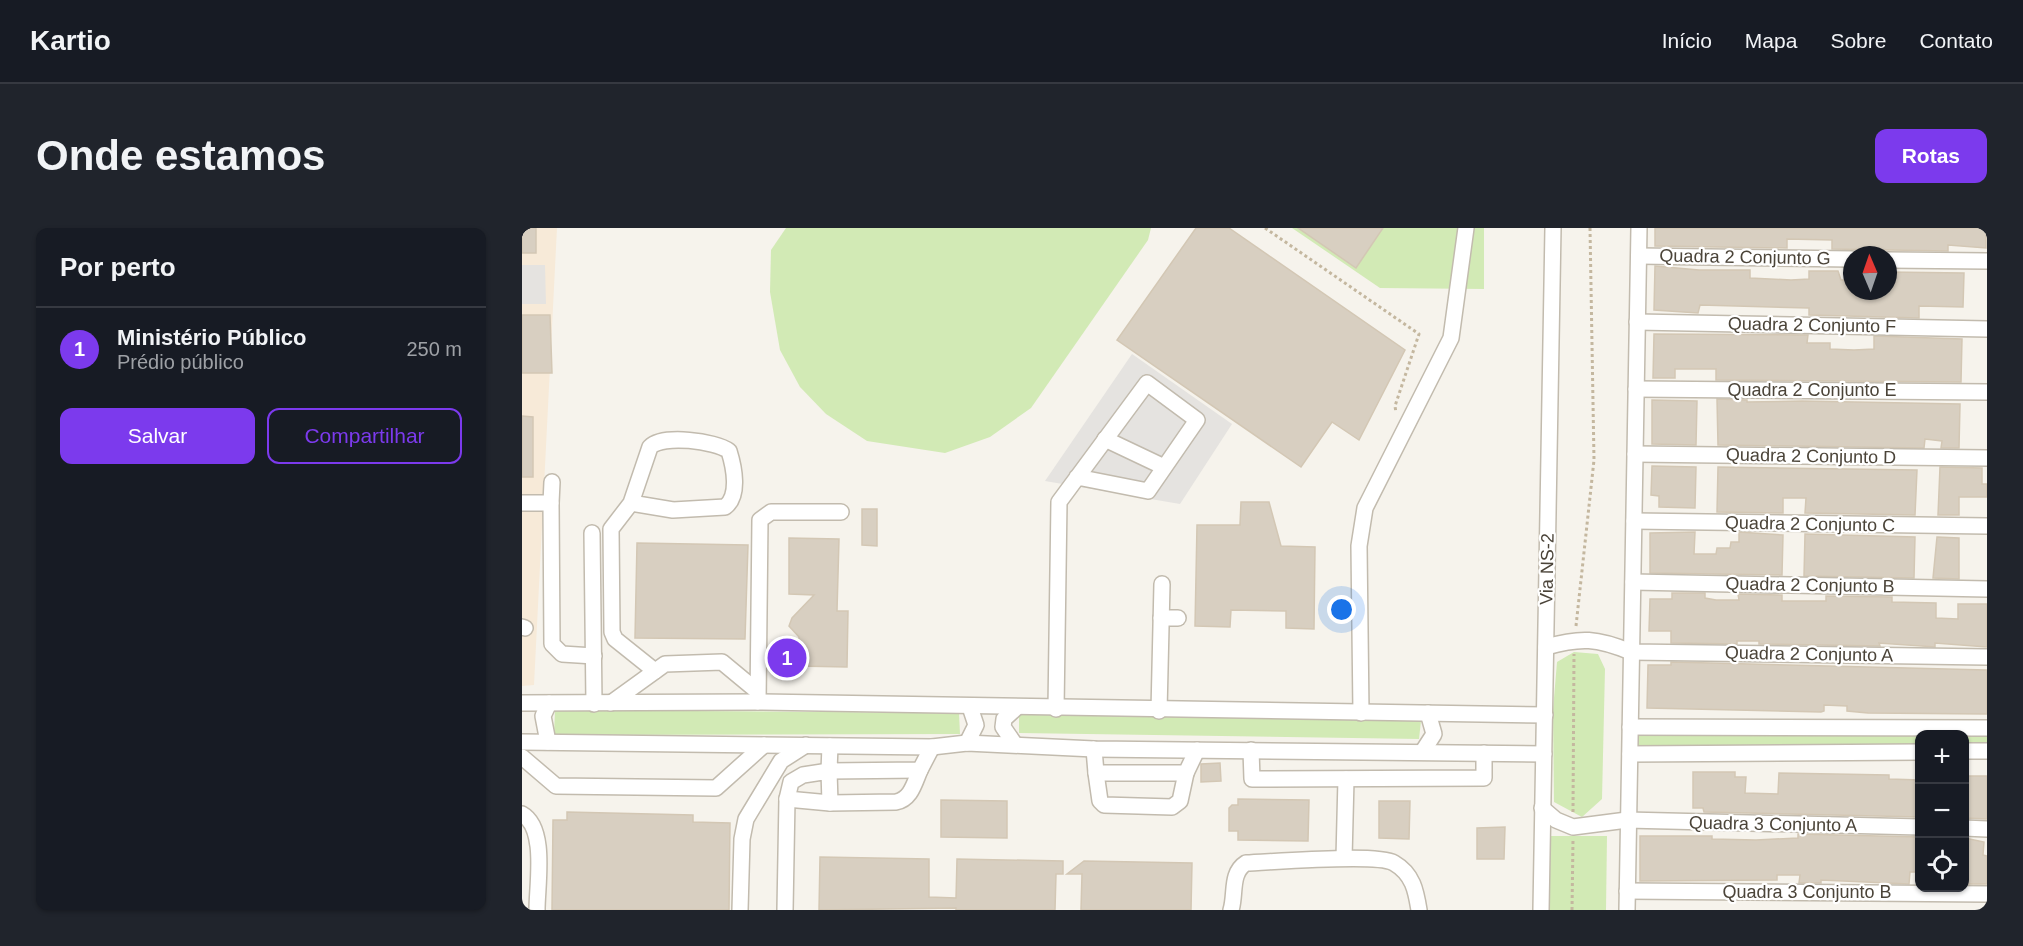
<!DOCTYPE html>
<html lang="pt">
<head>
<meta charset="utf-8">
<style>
  :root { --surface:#171b24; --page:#20242c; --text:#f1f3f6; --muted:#9ea1a6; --line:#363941; --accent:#7c3aed }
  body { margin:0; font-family:Arial,sans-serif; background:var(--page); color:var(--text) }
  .controls { position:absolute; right:18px; bottom:18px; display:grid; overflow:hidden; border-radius:12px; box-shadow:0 2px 4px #0004 }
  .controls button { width:54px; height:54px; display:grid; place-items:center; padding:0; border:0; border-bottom:2px solid var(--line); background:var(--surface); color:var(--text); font:30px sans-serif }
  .compass { position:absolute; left:1321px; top:18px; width:54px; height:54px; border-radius:50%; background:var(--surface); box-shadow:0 2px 4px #0004; rotate:358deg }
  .you { position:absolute; left:820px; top:382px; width:21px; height:21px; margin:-15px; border:4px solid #fff; border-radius:50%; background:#1a73e8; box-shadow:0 0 0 9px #1a73e833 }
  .badge { display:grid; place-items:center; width:39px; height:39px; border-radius:50%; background:var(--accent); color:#fff; font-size:20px; font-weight:700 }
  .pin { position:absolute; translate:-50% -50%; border:3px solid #fff; box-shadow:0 2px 6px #0006 }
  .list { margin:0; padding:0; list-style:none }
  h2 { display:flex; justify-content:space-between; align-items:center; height:78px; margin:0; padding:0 24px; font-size:26px }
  h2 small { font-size:20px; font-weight:400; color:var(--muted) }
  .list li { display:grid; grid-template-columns:39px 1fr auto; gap:18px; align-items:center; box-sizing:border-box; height:84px; padding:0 24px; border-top:2px solid var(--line) }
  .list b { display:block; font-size:22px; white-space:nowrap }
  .list p { margin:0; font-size:20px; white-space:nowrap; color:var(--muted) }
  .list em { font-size:20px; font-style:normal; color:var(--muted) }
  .actions { display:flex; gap:12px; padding:18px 24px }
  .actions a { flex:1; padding:14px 0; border:2px solid var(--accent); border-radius:12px; text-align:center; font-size:21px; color:var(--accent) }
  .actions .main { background:var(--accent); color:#fff }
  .icon { flex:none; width:33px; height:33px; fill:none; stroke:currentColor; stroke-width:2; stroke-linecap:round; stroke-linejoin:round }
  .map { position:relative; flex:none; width:1465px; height:682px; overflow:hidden; border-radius:12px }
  header { display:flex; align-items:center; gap:36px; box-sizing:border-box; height:84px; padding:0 30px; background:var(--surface); border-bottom:2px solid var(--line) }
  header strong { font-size:28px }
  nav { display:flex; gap:33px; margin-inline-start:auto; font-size:21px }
  .intro { display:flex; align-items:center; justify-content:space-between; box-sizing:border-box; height:144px; padding:0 36px }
  h1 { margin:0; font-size:42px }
  .button { padding:15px 27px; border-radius:12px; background:var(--accent); color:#fff; font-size:21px; font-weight:700 }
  main { display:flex; gap:36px; padding:0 36px }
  aside { flex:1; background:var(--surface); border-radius:12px; box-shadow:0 2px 4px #0004 }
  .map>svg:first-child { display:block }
</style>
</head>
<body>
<header>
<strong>Kartio</strong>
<nav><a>Início</a><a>Mapa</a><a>Sobre</a><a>Contato</a></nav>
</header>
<div class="intro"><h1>Onde estamos</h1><a class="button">Rotas</a></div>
<main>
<aside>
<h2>Por perto<small></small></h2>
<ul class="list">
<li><span class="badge">1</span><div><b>Ministério Público</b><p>Prédio público</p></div><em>250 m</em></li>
</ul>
<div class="actions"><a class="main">Salvar</a><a>Compartilhar</a></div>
</aside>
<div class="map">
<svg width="1465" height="682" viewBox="0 0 1465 682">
  <rect width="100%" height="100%" fill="#f6f3ec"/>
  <polygon fill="#f7ead8" points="0,0 35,0 12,457 0,458"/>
  <g fill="#d2eab5">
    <polygon points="264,0 629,0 626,12 509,180 468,209 423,225 345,213 304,186 278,159 258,122 248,64 249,22"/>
    <polygon points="770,0 962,0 962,61 858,60"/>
    <polygon points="1052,424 1076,426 1083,441 1080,571 1060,589 1032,574 1031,482 1035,434"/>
    <polygon points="33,482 437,485 438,506 32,507"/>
    <polygon points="497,486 899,493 897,511 497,505"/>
    <polygon points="1112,503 1465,507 1465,518 1443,519 1442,506 1398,506 1397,519 1112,521"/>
    <polygon points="1025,608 1085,608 1084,682 1023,682"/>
  </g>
  <g fill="#e5e3e0">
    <polygon points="0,37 23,37 24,76 0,76"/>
    <polygon points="610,126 710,196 658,276 523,253"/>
  </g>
  <g fill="#d8cfc1" stroke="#d3c7b4" stroke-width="1.5">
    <rect x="0" y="0" width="14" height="25"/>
    <polygon points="674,0 707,0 883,122 837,212 810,194 779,239 595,112"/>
    <polygon points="776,0 861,0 834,40"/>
    <polygon points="1133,0 1464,0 1464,20 1426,17 1426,23 1310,21 1310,12 1265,11 1265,20 1133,18"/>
    <polygon points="1133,38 1177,42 1228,42 1228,50 1269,52 1287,51 1287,43 1316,43 1319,52 1328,52 1328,63 1366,63 1366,44 1442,45 1441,79 1397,78 1397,90 1287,87 1287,80 1178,77 1176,85 1132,82"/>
    <polygon points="0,87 28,87 30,145 0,145"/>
    <polygon points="1132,106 1286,107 1285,115 1308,115 1308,121 1332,122 1352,121 1352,108 1440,111 1439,154 1194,152 1194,141 1153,141 1153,150 1131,150"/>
    <polygon points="1195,171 1225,172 1225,174 1280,173 1438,176 1437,220 1419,220 1420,213 1403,211 1402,220 1196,217"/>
    <polygon points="1130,172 1175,173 1174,217 1130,216"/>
    <polygon points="0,188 11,189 11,249 0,249"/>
    <polygon points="1130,238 1174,239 1173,280 1137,279 1137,268 1129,267"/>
    <polygon points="1196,239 1395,242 1393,287 1283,285 1284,270 1261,270 1261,285 1195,284"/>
    <polygon points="1418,239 1460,240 1460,256 1465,256 1465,269 1437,269 1437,287 1416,287"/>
    <polygon points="719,274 747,274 759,318 793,319 792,401 764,400 764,383 709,382 708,399 673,398 675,297 718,297"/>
    <polygon points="340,281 355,281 355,318 340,317"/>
    <polygon points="1173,304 1172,326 1194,326 1195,320 1208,320 1209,314 1217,314 1217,304 1261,307 1260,347 1128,345 1128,305"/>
    <polygon points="1283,306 1393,309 1392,350 1282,348"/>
    <polygon points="1415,309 1437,310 1437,351 1411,350"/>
    <polygon points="267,310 317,311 315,383 326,383 325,439 276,438 277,409 267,398 270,390 292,367 267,366"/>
    <polygon points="115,315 226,317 223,411 113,410"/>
    <polygon points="1150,365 1183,365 1183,370 1194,372 1217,372 1216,366 1260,367 1260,373 1304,373 1304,368 1370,369 1370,374 1414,375 1414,390 1436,391 1436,376 1465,376 1465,419 1413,415 1413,419 1357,415 1358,418 1237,416 1237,413 1215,413 1215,416 1149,415 1149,403 1127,403 1128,371 1150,371"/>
    <polygon points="1149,434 1465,442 1465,486 1346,485 1325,483 1325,478 1302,477 1302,483 1299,484 1125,480 1126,437 1149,437"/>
    <polygon points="698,535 699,553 679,554 679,536"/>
    <polygon points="1171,544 1213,544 1213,549 1224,549 1223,565 1256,566 1257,545 1367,547 1367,551 1398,552 1398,589 1182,584 1181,580 1171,580"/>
    <polygon points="1443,548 1465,548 1465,591 1443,590"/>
    <polygon points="716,571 787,572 786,613 716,612 716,603 707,603 707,580 710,577 716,577"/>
    <polygon points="419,572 485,573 485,610 419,609"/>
    <polygon points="857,573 888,573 887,611 857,610"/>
    <polygon points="45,584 171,587 171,594 208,595 207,682 30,682 31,592 45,592"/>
    <polygon points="983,599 982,631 955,631 955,600"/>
    <polygon points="1276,606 1398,609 1398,644 1388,644 1387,656 1299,652 1299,655 1277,655 1278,647 1255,647 1255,652 1118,653 1118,608 1190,608 1190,611 1234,612 1276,610"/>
    <polygon points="1443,610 1462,614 1461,627 1465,628 1465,656 1443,656"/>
    <polygon points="298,629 407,631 407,669 434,670 435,631 541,633 541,646 534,646 533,682 434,682 434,680 297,682"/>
    <polygon points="562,633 670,635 669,682 559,682 560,646 545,646"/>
  </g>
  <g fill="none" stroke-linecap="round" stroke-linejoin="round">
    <defs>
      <g id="minor">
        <polyline points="1117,28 1330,31"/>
        <polyline points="1366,32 1465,33"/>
        <polyline points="1115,94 1465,101"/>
        <polyline points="1114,161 1465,164"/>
        <polyline points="583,211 642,239"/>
        <polyline points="1113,226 1465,230"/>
        <polyline points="0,275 29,275 30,254"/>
        <polyline points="29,275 30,416 40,426 72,428"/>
        <path d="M109 275 151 282 203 279C218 268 212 239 207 223 193 213 141 206 128 219L109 275 89 301 90 404 93 411 133 443"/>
        <polyline points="1112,293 1465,298"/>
        <polyline points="70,305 72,476"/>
        <polyline points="1111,354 1465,361"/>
        <polyline points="639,390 656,390"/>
        <polyline points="0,399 3,400"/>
        <path d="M1024 419C1059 409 1075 410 1109 424L1465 429"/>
        <polyline points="236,474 238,292 249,284 319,284"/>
        <polyline points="0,475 236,474 1023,487"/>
        <polyline points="89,475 143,436 200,434 235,463"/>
        <polyline points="534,481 537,274 625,155 675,192 626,263 555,249"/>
        <polyline points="637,483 640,356"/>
        <polyline points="839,485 837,318 843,280 929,110 944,0"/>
        <polyline points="1108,499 1465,500"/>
        <polyline points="0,514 410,519 445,515 572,521 1022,526"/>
        <polyline points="26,514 21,488 27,475"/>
        <polyline points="445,515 454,497 448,479"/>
        <polyline points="492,515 481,499 482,491 494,480"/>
        <polyline points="308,518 307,543 398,542 410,519"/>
        <polyline points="572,521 574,545 664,545 675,522"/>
        <polyline points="729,522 730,551 962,550 962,525"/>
        <polyline points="901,523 912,506 906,485"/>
        <polyline points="1442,523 1465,523"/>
        <polyline points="1108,526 1398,524"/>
        <polyline points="0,529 34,558 194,560 242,517"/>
        <polyline points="574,545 578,573 582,577 650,579 658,573 664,545"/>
        <path d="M265 571 308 575 374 574C389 571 392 556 398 542"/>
        <polyline points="1020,580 1034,592 1051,599 1105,592 1398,599"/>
        <path d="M0 586C25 600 15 656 15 682"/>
        <polyline points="1442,600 1465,601"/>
        <polyline points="822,630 824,551"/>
        <polyline points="1105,663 1465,666"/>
        <polyline points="218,682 220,611 224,591 259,533 284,517"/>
        <polyline points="263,682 265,571 269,554 281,547 307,543 308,575"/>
        <path d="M709 682C714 666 708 645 724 635 751 634 855 625 872 635 891 646 894 663 897 682"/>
        <polyline points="1019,682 1031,0"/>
        <polyline points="1105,682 1117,0"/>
      </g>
    </defs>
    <use href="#minor" stroke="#c2bbae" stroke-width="18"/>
    <g stroke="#c4b79f" stroke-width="3" stroke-dasharray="3 3" stroke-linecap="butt">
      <polyline points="743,0 897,106 873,178 874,185"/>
      <polyline points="1054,398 1072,232 1068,0"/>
      <polyline points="1051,584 1052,426"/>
      <polyline points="1050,682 1051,612"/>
    </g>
    <use href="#minor" stroke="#fff" stroke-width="15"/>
  </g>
  <g text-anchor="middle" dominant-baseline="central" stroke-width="4.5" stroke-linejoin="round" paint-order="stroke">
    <g font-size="18" fill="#4b4439" stroke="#fff">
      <text transform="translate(1223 29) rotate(1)">Quadra 2 Conjunto G</text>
      <text transform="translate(1290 97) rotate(1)">Quadra 2 Conjunto F</text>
      <text x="1290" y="162">Quadra 2 Conjunto E</text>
      <text transform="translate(1289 228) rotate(1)">Quadra 2 Conjunto D</text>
      <text transform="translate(1288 296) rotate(1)">Quadra 2 Conjunto C</text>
      <text transform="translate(1025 341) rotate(-89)">Via NS-2</text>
      <text transform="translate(1288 357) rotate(1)">Quadra 2 Conjunto B</text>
      <text transform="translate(1287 426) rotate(1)">Quadra 2 Conjunto A</text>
      <text transform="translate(1251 596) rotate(1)">Quadra 3 Conjunto A</text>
      <text x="1285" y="664">Quadra 3 Conjunto B</text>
    </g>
  </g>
</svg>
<div class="controls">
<button>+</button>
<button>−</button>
<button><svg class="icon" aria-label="locate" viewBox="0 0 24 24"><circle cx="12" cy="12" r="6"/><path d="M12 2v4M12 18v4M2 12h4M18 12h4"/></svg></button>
</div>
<svg class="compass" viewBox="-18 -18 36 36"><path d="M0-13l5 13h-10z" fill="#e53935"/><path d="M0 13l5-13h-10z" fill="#9ea1a6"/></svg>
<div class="you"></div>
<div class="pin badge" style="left:265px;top:430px">1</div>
</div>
</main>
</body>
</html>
